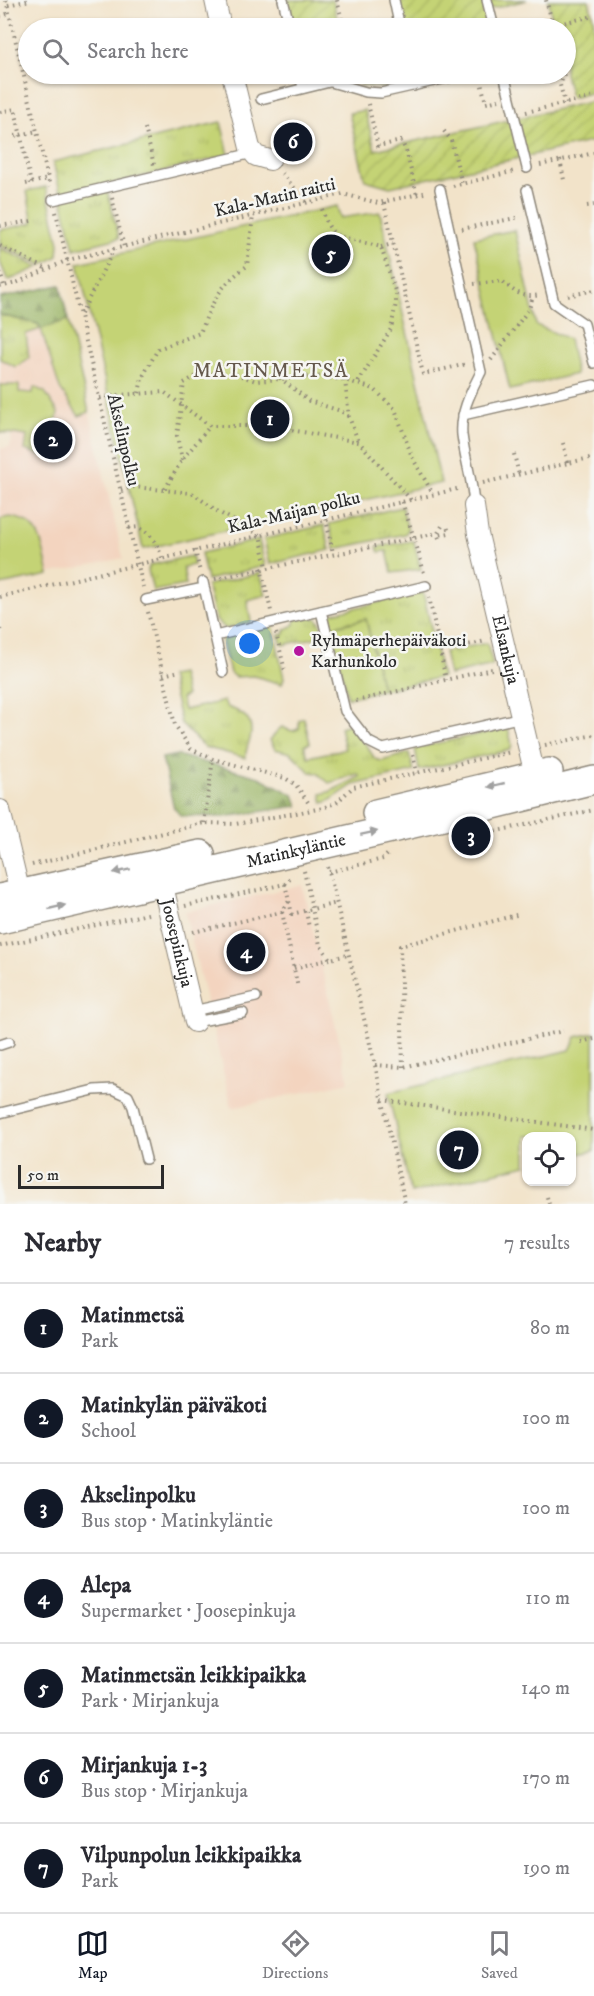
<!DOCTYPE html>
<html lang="en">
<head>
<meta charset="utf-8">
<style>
  :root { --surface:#fff; --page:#f7f7f7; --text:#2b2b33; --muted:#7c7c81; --line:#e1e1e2; --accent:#111827 }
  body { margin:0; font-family:"IM FELL DW Pica",serif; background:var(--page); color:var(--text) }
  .controls { position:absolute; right:18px; bottom:18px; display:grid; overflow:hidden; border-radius:12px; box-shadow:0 2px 4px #0004 }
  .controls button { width:54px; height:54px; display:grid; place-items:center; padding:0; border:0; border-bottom:2px solid var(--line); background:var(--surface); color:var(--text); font:30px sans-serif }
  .scale { position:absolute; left:18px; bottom:15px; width:146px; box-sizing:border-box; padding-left:6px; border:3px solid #2b2b2b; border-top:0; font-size:16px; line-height:21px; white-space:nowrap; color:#2b2b2b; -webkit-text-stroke:4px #f6f6f2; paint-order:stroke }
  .you { position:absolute; left:250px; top:644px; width:21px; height:21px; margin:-15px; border:4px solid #fff; border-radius:50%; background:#1a73e8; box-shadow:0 0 0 9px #1a73e833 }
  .badge { display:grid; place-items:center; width:39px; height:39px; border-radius:50%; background:var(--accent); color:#fff; font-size:20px; font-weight:700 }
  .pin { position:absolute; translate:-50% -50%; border:3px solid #fff; box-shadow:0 2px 6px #0006 }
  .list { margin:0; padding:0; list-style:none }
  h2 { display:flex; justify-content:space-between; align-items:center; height:78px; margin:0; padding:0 24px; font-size:26px }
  h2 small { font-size:20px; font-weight:400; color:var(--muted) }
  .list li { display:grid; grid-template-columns:39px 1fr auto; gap:18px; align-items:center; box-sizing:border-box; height:90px; padding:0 24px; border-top:2px solid var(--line) }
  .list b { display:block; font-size:22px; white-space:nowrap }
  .list p { margin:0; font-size:20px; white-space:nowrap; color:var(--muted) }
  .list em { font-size:20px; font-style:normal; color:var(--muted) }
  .icon { flex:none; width:33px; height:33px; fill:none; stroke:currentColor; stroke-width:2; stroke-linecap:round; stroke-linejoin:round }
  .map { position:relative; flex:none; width:594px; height:1204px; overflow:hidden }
  .search { position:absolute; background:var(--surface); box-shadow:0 2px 4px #0004; left:18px; right:18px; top:18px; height:66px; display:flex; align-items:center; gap:15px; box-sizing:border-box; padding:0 21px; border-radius:33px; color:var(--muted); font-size:22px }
  .sheet { height:708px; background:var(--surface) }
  nav { display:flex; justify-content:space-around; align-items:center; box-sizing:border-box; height:84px; border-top:2px solid var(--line); background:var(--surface); font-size:16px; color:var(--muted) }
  nav a { display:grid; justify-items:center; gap:3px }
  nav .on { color:var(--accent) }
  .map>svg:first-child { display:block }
</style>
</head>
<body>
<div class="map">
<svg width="594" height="1204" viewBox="0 0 594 1204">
  <defs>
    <pattern id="grass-tufts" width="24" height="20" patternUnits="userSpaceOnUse" patternTransform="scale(1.5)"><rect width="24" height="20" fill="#c4d375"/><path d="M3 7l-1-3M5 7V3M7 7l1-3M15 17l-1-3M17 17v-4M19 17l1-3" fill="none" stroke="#a9b565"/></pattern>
    <pattern id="forest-firs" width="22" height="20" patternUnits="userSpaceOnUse" patternTransform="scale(1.5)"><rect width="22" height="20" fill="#9bb566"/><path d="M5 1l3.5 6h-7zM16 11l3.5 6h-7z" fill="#7f9354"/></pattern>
    <pattern id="garden-furrows" width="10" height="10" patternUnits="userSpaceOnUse" patternTransform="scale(1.5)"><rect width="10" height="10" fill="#c4d375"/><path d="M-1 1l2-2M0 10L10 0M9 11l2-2" fill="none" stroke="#a9b565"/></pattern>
  </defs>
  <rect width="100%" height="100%" fill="#f6f6f2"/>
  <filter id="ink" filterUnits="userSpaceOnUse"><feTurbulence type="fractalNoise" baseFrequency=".0167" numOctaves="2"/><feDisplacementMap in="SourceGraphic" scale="12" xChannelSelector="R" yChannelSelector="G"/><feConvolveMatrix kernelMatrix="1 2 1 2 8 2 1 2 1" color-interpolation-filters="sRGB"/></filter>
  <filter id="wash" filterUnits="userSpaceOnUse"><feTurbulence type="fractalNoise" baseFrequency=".008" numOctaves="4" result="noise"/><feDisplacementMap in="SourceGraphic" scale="24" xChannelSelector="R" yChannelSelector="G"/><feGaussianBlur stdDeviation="1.35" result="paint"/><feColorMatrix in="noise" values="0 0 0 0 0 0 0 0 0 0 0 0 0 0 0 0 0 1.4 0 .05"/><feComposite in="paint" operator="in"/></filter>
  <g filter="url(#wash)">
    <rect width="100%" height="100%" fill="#f2e3c9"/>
    <g fill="#f3d4bf">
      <polygon points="60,285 123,558 0,584 0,449 10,447 12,433 0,432 0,298"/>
      <polygon points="302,885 349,1082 232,1108 185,912"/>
    </g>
    <g fill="url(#grass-tufts)" stroke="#787f50" stroke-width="1.5">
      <polygon points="221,122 229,155 106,185 119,238 74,249 53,162"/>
      <polygon points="46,187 59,243 58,256 42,265 0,245 0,230 33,223 27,191"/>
      <polygon points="0,248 39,267 10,280 7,279 0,262"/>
      <polygon points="0,315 38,324 41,329 26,334 29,358 16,367 0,359"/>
      <polygon points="402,507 408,530 405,534 335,549 329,524"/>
      <polygon points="324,525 330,550 270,564 264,539"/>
      <polygon points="259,540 265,566 207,580 201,553"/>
      <polygon points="412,541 414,542 421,569 392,573 387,551 379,552 377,547"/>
      <polygon points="192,556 194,565 183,567 186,585 153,591 148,570 150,565"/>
      <polygon points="260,573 266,595 247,600 251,622 226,629 216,620 207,585"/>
      <polygon points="423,592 442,677 382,690 366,619 331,627 328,614"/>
      <polygon points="316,618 320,622 323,636 282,645 279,635 285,634 285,630 295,624 295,619"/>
      <polygon points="273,625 284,678 282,684 254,676 235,677 230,673 221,637"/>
      <polygon points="487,643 493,665 449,675 444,652"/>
      <path d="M181 674 186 696 181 698 184 710 224 701 227 707C243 712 255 720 250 739 248 746 245 750 246 758L204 747 181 724 170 676Z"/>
      <path d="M304 718 310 743 304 745 308 757 345 749 340 727 352 723 375 759 382 761 409 753 414 771 353 785 329 801 323 803 321 794 329 792 360 777 358 774 329 783 317 773 310 772 291 753 275 749 270 740 277 731 282 727C288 730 294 733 299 728V720Z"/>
      <polygon points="508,728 512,745 510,750 419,770 415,748"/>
    </g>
    <g fill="url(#forest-firs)" stroke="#637048" stroke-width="1.5">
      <polygon points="375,74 405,74 407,82 382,87 361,85 359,81"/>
      <polygon points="60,285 68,320 41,329 38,324 0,315 0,298"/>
      <polygon points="177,755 259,777 294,795 298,806 224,817 181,816 174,808 162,758"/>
    </g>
    <g fill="#c4d375" stroke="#787f50" stroke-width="1.5">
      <polygon points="337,206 340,218 380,212 441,483 143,549 78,263"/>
      <polygon points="515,230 536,325 569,339 576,374 510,390 474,238"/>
      <polygon points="68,320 89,412 79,416 60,389 41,329"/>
      <polygon points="0,385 19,385 19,392 33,393 34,387 45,392 58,412 54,440 61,443 52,459 25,450 27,436 0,432"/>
      <path d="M9 517C43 520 42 547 49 575L0 585V519Z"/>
      <polygon points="366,619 382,690 348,698 331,627"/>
      <polygon points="594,1033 594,1151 572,1155 572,1136 526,1136 526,1165 411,1193 388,1093 570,1050 576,1037"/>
    </g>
    <g fill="url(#garden-furrows)" stroke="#787f50" stroke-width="1.5">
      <polygon points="287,0 333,0 339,28 294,28"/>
      <polygon points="397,0 527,0 486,10 490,28 404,28"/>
      <polygon points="548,0 589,0 594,23 594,92 571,98 565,74 566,28 554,28"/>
      <polygon points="594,101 594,141 390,187 365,180 349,113 365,110 375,150"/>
    </g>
  </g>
  <g filter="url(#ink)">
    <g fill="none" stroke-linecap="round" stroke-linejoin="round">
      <defs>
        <g id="lane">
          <polyline points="283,0 290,28"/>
          <polyline points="394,0 400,28"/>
          <polyline points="487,0 494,28"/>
          <polyline points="300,74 303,88"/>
          <polyline points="411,74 414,86"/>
          <polyline points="504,74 527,168"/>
          <polyline points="331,82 366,92 381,93 465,74"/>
          <polyline points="261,99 362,74"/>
          <path d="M440 189 481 372C471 392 460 412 462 435 465 460 473 481 474 506"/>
          <polyline points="527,190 554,303 584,324 594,363"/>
          <polyline points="53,200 253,153"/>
          <polyline points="463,415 594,385"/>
          <polyline points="203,582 223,672"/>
          <polyline points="146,600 204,588"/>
          <polyline points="321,611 345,711 369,742 383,749 522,717"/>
          <polyline points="215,636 426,586"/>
          <polyline points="193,1011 256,997"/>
          <polyline points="195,1022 243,1013"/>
          <polyline points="0,1045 9,1042"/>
          <polyline points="0,1113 94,1090 113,1089 128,1096 133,1107 146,1159"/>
        </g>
        <g id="street">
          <polyline points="215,0 221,28"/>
          <polyline points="232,74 250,148 256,156 270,160"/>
          <path id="s1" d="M474 506 478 534 538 788"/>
          <polyline points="0,810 23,906"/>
          <path id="s2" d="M159 869 195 1022"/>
        </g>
        <g id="secondary">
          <polyline points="376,813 549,772"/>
          <polyline points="0,898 201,854"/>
          <path id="s3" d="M0 920 473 810 594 780"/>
        </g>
      </defs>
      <use href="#lane" stroke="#8e877a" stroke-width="12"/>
      <use href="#street" stroke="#8e877a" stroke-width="22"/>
      <use href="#secondary" stroke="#8e877a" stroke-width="30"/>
      <g stroke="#8e877a" stroke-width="4" stroke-dasharray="1.5 4.5" stroke-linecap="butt">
        <polyline points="6,0 50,187"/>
        <polyline points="337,0 344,28"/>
        <polyline points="546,0 554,28"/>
        <polyline points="8,5 30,0"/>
        <polyline points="0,16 10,13"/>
        <polyline points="553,25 594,16"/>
        <polyline points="479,74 486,103 499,100"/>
        <polyline points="564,74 560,85 565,104"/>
        <polyline points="368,104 378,146 401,141 406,150 417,195"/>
        <polyline points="0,112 15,109 31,184"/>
        <polyline points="526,112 594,97"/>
        <polyline points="145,128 154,165"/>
        <polyline points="444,131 451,140 462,184"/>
        <polyline points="15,136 37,131"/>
        <polyline points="560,160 564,180"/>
        <polyline points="540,165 594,153"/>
        <polyline points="282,173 307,203"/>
        <polyline points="26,184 48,179"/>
        <polyline points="453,186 515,171"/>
        <polyline points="112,198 124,247"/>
        <polyline points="384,203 423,374 467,364"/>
        <polyline points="587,206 594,205"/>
        <path d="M322 209C326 220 328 230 338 236L381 247 396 294V303L391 329 357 384"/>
        <polyline points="56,212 143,587"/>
        <polyline points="0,226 32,221"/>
        <polyline points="462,229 520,217"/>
        <polyline points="0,246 47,269"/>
        <polyline points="381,247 393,244"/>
        <polyline points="0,272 4,286"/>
        <path d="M474 284 502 281C513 291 523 299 539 295"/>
        <polyline points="0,287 16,283 68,260 343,194 378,203 428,192"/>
        <polyline points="568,296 594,290"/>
        <polyline points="81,314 114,249"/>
        <polyline points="491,360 529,309 533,296"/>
        <polyline points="280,378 309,401 341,411 349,417"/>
        <polyline points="345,380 349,417 358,441"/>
        <path d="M139 393 142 378 158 349 200 333C212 302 220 285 247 266L253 216"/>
        <polyline points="100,398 119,395 164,392 210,426 268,426 359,442 411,500"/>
        <polyline points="563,443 568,463"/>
        <polyline points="514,454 519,475"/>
        <polyline points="182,460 177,436 184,383 200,374 233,373 256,381 315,376 345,380 374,389 395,409 412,457 433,494"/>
        <polyline points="483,483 594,457"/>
        <polyline points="165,489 182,460 210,426"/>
        <polyline points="121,490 134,487 192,493 220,513 260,535 267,567"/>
        <path d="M402 502C410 526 418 548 424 573"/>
        <polyline points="326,519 333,553"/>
        <path d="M129 528 139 527C152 535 157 543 162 558"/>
        <polyline points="439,538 438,535 449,533 447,526"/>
        <polyline points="195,550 200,572"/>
        <polyline points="261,568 271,611"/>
        <polyline points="215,579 438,533 442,526"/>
        <polyline points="0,597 461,488"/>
        <polyline points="429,597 446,680"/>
        <polyline points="148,612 175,725 191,749 213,759 285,778 296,785 310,805"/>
        <polyline points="0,630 1,631"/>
        <polyline points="276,633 285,671"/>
        <polyline points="440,651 486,641"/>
        <polyline points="163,675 180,671"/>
        <polyline points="356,701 492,669"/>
        <polyline points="545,745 594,735"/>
        <polyline points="413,755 417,773"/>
        <polyline points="204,823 213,759"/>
        <polyline points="460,839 594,810"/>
        <polyline points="32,865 204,823 236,824 323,808 337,802 353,787 511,752"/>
        <polyline points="328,867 375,1065 405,1204"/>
        <polyline points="304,871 320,945 330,959 348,955"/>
        <polyline points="329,872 383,859 388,854"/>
        <polyline points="285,884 292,914 337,903"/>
        <polyline points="185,906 285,884 292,877"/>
        <polyline points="306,911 309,928"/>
        <polyline points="282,912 298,988"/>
        <polyline points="193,932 282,912 289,901"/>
        <polyline points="0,946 152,913"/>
        <polyline points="294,968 330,959"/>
        <polyline points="581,1042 594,1039"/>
        <polyline points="375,1065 403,1067 563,1031"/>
        <polyline points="403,1067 400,946 520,914"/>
        <polyline points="382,1100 594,1130"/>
        <polyline points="547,1197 549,1204"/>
      </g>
      <use href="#lane" stroke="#fff" stroke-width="9"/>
      <use href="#street" stroke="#fff" stroke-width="20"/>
      <use href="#secondary" stroke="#fff" stroke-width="27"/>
    </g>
    <defs><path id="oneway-solid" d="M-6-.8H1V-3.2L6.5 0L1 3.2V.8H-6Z" transform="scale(1.5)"/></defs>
    <g fill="#a0a0a0">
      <use href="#oneway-solid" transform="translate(496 785) rotate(167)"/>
      <use href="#oneway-solid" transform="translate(369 833) rotate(-12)"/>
      <use href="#oneway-solid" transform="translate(122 871) rotate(168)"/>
      <use href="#oneway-solid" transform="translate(57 907) rotate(-13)"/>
    </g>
  </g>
  <circle fill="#b5179e" stroke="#f6f6f2" stroke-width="2" cx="299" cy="651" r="6"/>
  <g text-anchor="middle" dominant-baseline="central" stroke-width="5" stroke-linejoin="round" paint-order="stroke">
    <g font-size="18" fill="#2b2b2b" stroke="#f6f6f2">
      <text transform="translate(275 198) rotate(-13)">Kala-Matin raitti</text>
      <text transform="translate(123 440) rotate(77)">Akselinpolku</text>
      <text transform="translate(294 513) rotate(-13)">Kala-Maijan polku</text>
      <text stroke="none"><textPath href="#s1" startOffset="147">Elsankuja</textPath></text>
      <text stroke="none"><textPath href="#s3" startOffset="304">Matinkyläntie</textPath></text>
      <text stroke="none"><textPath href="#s2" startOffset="76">Joosepinkuja</textPath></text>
    </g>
    <g font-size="18" fill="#2b2b2b" stroke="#f6f6f2" text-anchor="start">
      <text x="311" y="641">Ryhmäperhepäiväkoti<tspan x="311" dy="21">Karhunkolo</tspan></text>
    </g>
    <g font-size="20" letter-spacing="1.5" fill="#65594c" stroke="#f6f6f2">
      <text x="271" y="371">MATINMETSÄ</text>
    </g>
  </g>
</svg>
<div class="controls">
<button><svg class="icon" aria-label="locate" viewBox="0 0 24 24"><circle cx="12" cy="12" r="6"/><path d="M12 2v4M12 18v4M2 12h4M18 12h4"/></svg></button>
</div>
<div class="scale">50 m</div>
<div class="you"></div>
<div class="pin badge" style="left:270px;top:419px">1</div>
<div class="pin badge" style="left:53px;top:440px">2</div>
<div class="pin badge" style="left:471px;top:836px">3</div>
<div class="pin badge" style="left:246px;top:952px">4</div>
<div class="pin badge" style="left:331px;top:254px">5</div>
<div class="pin badge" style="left:293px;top:142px">6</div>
<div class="pin badge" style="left:459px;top:1150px">7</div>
<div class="search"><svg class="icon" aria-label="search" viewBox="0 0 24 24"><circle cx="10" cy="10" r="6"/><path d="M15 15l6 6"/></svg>Search here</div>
</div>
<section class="sheet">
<h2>Nearby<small>7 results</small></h2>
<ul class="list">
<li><span class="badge">1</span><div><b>Matinmetsä</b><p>Park</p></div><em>80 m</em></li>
<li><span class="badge">2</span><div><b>Matinkylän päiväkoti</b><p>School</p></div><em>100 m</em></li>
<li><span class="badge">3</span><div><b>Akselinpolku</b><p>Bus stop · Matinkyläntie</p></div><em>100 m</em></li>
<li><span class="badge">4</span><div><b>Alepa</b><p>Supermarket · Joosepinkuja</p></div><em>110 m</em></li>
<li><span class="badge">5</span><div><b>Matinmetsän leikkipaikka</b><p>Park · Mirjankuja</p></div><em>140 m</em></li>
<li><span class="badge">6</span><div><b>Mirjankuja 1-3</b><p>Bus stop · Mirjankuja</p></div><em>170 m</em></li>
<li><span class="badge">7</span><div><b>Vilpunpolun leikkipaikka</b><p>Park</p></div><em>190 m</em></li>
</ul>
</section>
<nav>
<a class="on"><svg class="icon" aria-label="map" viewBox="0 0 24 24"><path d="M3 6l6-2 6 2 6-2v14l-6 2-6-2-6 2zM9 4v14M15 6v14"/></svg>Map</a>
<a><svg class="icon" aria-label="directions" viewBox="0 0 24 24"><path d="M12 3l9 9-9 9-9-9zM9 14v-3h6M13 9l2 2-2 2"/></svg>Directions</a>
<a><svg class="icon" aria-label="saved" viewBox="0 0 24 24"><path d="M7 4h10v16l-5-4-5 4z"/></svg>Saved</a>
</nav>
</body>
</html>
